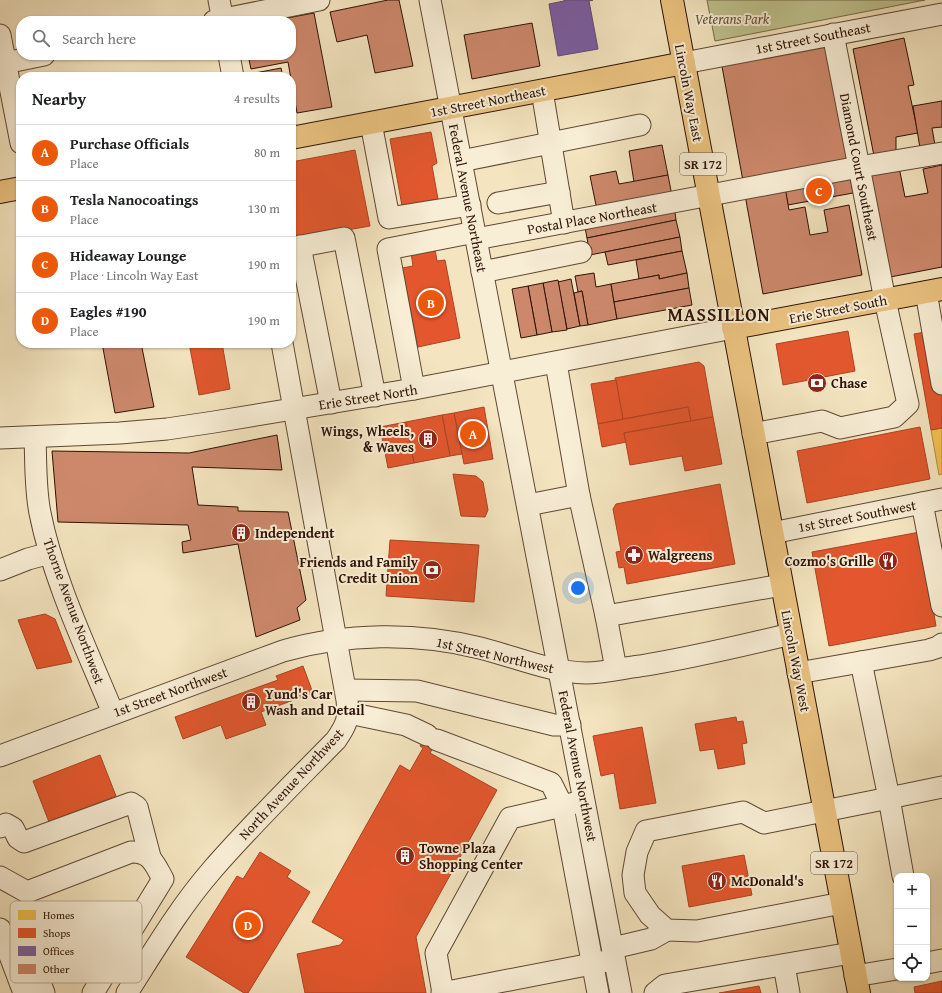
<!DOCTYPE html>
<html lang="en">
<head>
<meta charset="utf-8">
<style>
  :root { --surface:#fff; --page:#f2f2f2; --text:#202124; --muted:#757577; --line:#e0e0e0; --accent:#ea580c }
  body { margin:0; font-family:"Gentium Book Plus",serif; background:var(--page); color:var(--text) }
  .controls { position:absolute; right:12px; bottom:12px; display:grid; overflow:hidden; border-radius:8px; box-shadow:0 1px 3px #0004 }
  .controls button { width:36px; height:36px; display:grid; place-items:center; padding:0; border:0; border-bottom:1px solid var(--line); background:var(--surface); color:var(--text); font:20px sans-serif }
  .you { position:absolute; left:578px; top:588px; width:14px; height:14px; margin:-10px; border:3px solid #fff; border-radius:50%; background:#1a73e8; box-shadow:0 0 0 6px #1a73e833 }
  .badge { display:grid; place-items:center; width:26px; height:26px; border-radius:50%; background:var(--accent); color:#fff; font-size:13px; font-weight:700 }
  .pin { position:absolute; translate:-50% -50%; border:2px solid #fff; box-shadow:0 1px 4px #0006 }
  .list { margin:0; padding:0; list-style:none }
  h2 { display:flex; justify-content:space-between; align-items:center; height:52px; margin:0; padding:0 16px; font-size:17px }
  h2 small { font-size:13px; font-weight:400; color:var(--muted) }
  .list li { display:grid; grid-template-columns:26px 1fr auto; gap:12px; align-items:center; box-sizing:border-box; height:56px; padding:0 16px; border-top:1px solid var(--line) }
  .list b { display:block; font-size:15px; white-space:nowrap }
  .list p { margin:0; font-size:13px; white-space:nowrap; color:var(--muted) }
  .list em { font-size:13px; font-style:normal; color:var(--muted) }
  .icon { flex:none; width:22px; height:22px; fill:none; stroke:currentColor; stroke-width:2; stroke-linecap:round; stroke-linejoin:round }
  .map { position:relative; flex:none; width:942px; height:993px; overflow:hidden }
  .search { position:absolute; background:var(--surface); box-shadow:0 1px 3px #0004; left:16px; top:16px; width:280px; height:44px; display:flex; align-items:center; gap:10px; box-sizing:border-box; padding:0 14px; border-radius:16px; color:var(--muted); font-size:15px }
  .panel { position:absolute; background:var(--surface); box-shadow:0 1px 3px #0004; left:16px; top:72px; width:280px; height:276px; border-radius:16px }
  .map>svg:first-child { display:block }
</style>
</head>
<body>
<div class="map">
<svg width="942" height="993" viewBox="0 0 942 993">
  <rect width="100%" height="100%" fill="#f4e5c0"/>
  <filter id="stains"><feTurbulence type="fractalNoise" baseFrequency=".005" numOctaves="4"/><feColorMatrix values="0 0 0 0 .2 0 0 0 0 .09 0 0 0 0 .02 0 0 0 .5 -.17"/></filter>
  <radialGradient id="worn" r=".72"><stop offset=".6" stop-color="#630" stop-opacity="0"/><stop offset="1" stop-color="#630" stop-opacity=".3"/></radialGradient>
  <polygon fill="#bfc390" stroke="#766a4b" points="707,0 925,0 715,41"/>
  <polygon fill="#f2c14e" stroke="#b78c38" points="942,428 942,474 939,475 931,430"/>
  <g fill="#e4572e" stroke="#ad4222">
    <polygon points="431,132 437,163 432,166 438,199 402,206 390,139"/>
    <polygon points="355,150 370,226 319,235 291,242 291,162"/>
    <polygon points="435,249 437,261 445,260 460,338 418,347 402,268 413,266 411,253"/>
    <polygon points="942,329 942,428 931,430 914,334"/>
    <polygon points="848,331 855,371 783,385 776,344"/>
    <polygon points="189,343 222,343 230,389 199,395"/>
    <polygon points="699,362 704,366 713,417 691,421 688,407 623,419 615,378"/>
    <polygon points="616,380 623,419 598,424 591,384"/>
    <polygon points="484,407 493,459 464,464 454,413"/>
    <polygon points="688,407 691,421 624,433 626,442 602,447 598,424"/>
    <polygon points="454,413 462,454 450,456 442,415"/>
    <polygon points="442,415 450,456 414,463 406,422"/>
    <polygon points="713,417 722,464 685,471 682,456 630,465 624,433"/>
    <polygon points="406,422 414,463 388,468 380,427"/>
    <polygon points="920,427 930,479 807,503 797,451"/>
    <polygon points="453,474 476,476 483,482 488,510 485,517 461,516"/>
    <polygon points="720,484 735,564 627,584 624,567 619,568 616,552 621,551 613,509 616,504"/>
    <polygon points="920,532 936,626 829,646 812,552"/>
    <polygon points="390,540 479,545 474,602 386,596"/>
    <polygon points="45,614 55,619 72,662 37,669 18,620"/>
    <polygon points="303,666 313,693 261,712 266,725 226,739 221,725 183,739 175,717 278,680 276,676"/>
    <polygon points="736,717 737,722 743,721 747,743 742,744 745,764 718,769 714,749 700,751 695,724"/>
    <polygon points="431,726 442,732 430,753 497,790 416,937 426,993 305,993 297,954 340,945 344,940 312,922 400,765 410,771 423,748 420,746"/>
    <polygon points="642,727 656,803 620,809 614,773 601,776 593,736"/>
    <polygon points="100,755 116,796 49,822 33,781"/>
    <polygon points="260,852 291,871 287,877 310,892 248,993 244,993 186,957 237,876 243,879"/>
    <polygon points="744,855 752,895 689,907 682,866"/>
    <polygon points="942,981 942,993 915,993 914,987"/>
    <polygon points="759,986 761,993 719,993"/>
  </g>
  <polygon fill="#7b5ea7" stroke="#644777" points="564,0 593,0 589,1 598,49 558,56 549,4 564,1"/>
  <g fill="#cd886c" stroke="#2e1206">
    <polygon points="388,0 399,0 413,66 375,73 367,35 337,42 330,12"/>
    <polygon points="314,13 332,107 297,113 288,62 251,69 248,55 291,55 291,21 271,21"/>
    <polygon points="532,23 540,66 472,79 464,35"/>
    <polygon points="904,38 914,85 908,86 918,133 896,137 896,151 874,156 853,49"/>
    <polygon points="832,43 853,161 743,181 721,61"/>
    <polygon points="281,68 283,77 251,77 250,74"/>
    <polygon points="942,101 942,127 932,128 935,145 920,148 913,106"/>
    <polygon points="662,145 668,175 634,182 629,151"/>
    <polygon points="898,162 905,197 928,193 923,169 942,165 942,267 885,278 863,169"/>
    <polygon points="616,171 619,184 668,175 672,196 597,210 590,176"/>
    <polygon points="850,177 853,193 788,205 785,189"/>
    <polygon points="785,187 789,210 805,207 810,235 828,232 824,210 849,205 862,275 763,294 745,195"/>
    <polygon points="674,205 676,220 587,238 584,222"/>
    <polygon points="676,220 680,237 590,255 587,238"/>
    <polygon points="680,237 682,251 608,265 605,252"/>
    <polygon points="682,251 687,273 659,279 659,275 639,279 636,260"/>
    <polygon points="594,273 596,287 611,284 617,319 588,325 582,291 578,292 575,276"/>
    <polygon points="687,273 689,288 614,302 611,284 659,275 659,279"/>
    <polygon points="571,279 580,326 567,329 558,282"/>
    <polygon points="558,280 567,330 552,332 543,283"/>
    <polygon points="543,283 552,332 537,335 528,286"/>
    <polygon points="528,286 537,335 521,338 512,289"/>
    <polygon points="689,288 692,305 617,319 614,302"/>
    <polygon points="582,291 588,325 580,326 574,293"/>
    <polygon points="102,343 141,343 154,407 115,413"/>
    <polygon points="277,435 282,470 192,467 198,505 238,507 238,511 288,512 306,600 297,608 300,620 256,637 238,544 183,553 182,542 191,540 188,525 58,522 52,451 189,453"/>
  </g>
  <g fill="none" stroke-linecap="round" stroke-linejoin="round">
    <defs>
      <g id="minor">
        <polyline points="219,0 223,21"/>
        <polyline points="430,0 621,993"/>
        <polyline points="214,21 319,0"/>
        <polyline points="0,35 21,143"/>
        <polyline points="229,55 233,77"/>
        <polyline points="684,63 942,14"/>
        <polyline points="0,64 44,55"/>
        <polyline points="542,91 564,223"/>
        <polyline points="371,123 389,218 470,205"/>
        <polyline points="461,161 640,125"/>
        <polyline points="498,203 559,192"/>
        <polyline points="476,239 859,167 942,153"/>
        <polyline points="300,246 331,403"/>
        <polyline points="291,248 344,238 375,396"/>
        <polyline points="482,272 581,252"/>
        <polyline points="926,292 942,384"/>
        <polyline points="556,363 579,495 606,616 782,585"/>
        <polyline points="414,389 388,249 475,232"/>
        <polyline points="753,434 822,421 840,428 894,417 908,404 885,300 833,34"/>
        <path d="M35 437C36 462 35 488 40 513 53 579 87 650 113 713"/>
        <polyline points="0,438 120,433 167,429 214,422 414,389 733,328"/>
        <polyline points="922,503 942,606"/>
        <polyline points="528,505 579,495"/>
        <polyline points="772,533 942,499"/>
        <polyline points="0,570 28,559 50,553"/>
        <polyline points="606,616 616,669"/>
        <polyline points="861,662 889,798 942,787"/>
        <polyline points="798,673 929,650 938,647 942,644"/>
        <polyline points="346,690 417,691 554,725 570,725"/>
        <polyline points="349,713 406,725 427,735"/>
        <polyline points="437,740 551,783 563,807 598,993"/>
        <path d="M0 756 283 651C345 633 417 632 480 648 516 657 549 672 586 673 604 673 622 668 640 666 691 658 741 646 791 634"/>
        <polyline points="0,827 6,824 13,828 18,838 24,842 131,803 137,807 150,857"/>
        <path d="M0 877 27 892 131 852C151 851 155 865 163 879L93 993"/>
        <polyline points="842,903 697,931 667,930 650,915 635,893 633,875 637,852 646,831 743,812 764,823 889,798 903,876"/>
        <polyline points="0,929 24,993"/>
        <polyline points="613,948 651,939 667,930"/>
        <polyline points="927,963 942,960"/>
        <polyline points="14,965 24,960 30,960 33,963 44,993"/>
        <polyline points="784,965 789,993"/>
        <polyline points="855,976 897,969"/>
        <path d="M127 993C154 951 179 908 212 870 251 825 294 783 336 740 347 724 349 719 347 700L282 343"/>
        <polyline points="442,993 607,961"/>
        <polyline points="443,993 436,953 510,818 575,803"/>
        <polyline points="655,993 665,985 851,953"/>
      </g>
      <g id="major">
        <polyline points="672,0 859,993"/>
        <polyline points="291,138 581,83 684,63"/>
        <polyline points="0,192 21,188"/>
        <polyline points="733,328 942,289"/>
      </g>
    </defs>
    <use href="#minor" stroke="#604734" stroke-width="23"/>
    <use href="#major" stroke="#2e1206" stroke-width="24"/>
    <use href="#minor" stroke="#f8eed6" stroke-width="21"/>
    <use href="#major" stroke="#eac280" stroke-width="22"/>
  </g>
  <defs>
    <symbol id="bank-disc" viewBox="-11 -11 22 22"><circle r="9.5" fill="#8f2418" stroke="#f8eed6"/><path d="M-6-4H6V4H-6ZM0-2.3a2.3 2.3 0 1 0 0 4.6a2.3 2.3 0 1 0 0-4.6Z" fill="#fff"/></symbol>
    <symbol id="building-disc" viewBox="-11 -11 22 22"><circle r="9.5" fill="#8f2418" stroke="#f8eed6"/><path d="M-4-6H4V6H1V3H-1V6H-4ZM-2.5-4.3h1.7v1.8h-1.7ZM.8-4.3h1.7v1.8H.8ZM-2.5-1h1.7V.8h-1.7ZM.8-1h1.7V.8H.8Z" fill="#fff"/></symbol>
    <symbol id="pharmacy-disc" viewBox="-11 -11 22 22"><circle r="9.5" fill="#8f2418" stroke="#f8eed6"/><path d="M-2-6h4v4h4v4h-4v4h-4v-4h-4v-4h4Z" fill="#fff"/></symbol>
    <symbol id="restaurant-disc" viewBox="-11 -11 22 22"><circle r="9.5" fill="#8f2418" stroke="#f8eed6"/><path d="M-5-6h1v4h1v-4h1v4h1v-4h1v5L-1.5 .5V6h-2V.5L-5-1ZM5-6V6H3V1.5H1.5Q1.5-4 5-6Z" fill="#fff"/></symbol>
  </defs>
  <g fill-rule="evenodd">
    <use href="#bank-disc" x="806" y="372" width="22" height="22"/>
    <use href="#building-disc" x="417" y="428" width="22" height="22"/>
    <use href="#building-disc" x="230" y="522" width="22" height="22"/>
    <use href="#pharmacy-disc" x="623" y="544" width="22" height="22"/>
    <use href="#restaurant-disc" x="877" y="550" width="22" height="22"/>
    <use href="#bank-disc" x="421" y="559" width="22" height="22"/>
    <use href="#building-disc" x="240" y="691" width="22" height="22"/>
    <use href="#building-disc" x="394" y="845" width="22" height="22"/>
    <use href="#restaurant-disc" x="706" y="870" width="22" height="22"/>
  </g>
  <g text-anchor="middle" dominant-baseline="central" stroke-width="4" stroke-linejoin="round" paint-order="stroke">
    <g fill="#f8eed6" stroke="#6b5444" stroke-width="1">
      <rect x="680" y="153" width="46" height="22" rx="3"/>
      <rect x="811" y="852" width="46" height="22" rx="3"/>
    </g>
    <g font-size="13" font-weight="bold" fill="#2e1206">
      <text x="703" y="164">SR 172</text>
      <text x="834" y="863">SR 172</text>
    </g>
    <g font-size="14" font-style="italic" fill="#615036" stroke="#f8eed6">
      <text x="732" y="19">Veterans Park</text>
    </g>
    <g font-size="14" fill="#2e1206" stroke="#f8eed6">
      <text transform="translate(813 38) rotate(-11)">1st Street Southeast</text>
      <text transform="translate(689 93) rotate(79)">Lincoln Way East</text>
      <text transform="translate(488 101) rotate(-11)">1st Street Northeast</text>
      <text transform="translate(859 167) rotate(79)">Diamond Court Southeast</text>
      <text transform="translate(468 198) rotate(79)">Federal Avenue Northeast</text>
      <text transform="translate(592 218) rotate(-10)">Postal Place Northeast</text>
      <text transform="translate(838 309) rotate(-11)">Erie Street South</text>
      <text transform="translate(368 397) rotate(-9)">Erie Street North</text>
      <text transform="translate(857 516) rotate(-11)">1st Street Southwest</text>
      <text transform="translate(74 611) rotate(70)">Thorne Avenue Northwest</text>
      <text transform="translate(495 655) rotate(13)">1st Street Northwest</text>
      <text transform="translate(796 661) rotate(79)">Lincoln Way West</text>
      <text transform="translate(170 692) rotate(-20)">1st Street Northwest</text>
      <text transform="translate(578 766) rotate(79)">Federal Avenue Northwest</text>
      <text transform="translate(291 784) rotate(-47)">North Avenue Northwest</text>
    </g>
    <g font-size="14" font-weight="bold" fill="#2e1206" stroke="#f8eed6" text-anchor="start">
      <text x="831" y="383">Chase</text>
      <text x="414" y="431" text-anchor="end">Wings, Wheels,<tspan x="414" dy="16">&amp; Waves</tspan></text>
      <text x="255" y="533">Independent</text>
      <text x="648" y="555">Walgreens</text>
      <text x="874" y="561" text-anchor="end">Cozmo's Grille</text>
      <text x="418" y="562" text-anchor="end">Friends and Family<tspan x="418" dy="16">Credit Union</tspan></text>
      <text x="265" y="694">Yund's Car<tspan x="265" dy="16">Wash and Detail</tspan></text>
      <text x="419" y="848">Towne Plaza<tspan x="419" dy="16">Shopping Center</tspan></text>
      <text x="731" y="881">McDonald's</text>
    </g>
    <g font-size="18" font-weight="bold" letter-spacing="1" fill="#2e1206" stroke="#f8eed6">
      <text x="719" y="314">MASSILLON</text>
    </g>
  </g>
  <rect x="10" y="901" width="132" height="82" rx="6" fill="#f8eed6" stroke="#bbac98" stroke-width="1"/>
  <rect x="18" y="910" width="18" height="10" fill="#f2c14e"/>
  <rect x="18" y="928" width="18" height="10" fill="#e4572e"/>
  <rect x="18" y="946" width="18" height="10" fill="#7b5ea7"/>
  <rect x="18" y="964" width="18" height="10" fill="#cd886c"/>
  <g font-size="11" fill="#2e1206">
    <text x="43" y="919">Homes</text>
    <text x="43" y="937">Shops</text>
    <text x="43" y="955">Offices</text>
    <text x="43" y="973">Other</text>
  </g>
  <rect width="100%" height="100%" filter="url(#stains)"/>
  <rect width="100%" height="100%" fill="url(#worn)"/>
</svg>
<div class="controls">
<button>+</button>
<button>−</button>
<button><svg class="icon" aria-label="locate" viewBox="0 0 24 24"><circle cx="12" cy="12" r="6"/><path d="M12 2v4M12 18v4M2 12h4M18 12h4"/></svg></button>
</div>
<div class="you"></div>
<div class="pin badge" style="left:473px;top:434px">A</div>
<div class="pin badge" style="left:431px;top:303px">B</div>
<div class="pin badge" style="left:819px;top:191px">C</div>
<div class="pin badge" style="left:248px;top:925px">D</div>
<div class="search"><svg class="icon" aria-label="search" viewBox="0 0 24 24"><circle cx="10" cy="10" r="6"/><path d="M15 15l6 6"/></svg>Search here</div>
<section class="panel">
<h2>Nearby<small>4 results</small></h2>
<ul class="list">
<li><span class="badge">A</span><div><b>Purchase Officials</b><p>Place</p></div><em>80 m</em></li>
<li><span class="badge">B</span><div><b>Tesla Nanocoatings</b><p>Place</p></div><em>130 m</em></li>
<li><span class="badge">C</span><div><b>Hideaway Lounge</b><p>Place · Lincoln Way East</p></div><em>190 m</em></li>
<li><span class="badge">D</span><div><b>Eagles #190</b><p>Place</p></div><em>190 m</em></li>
</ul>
</section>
</div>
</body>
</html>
